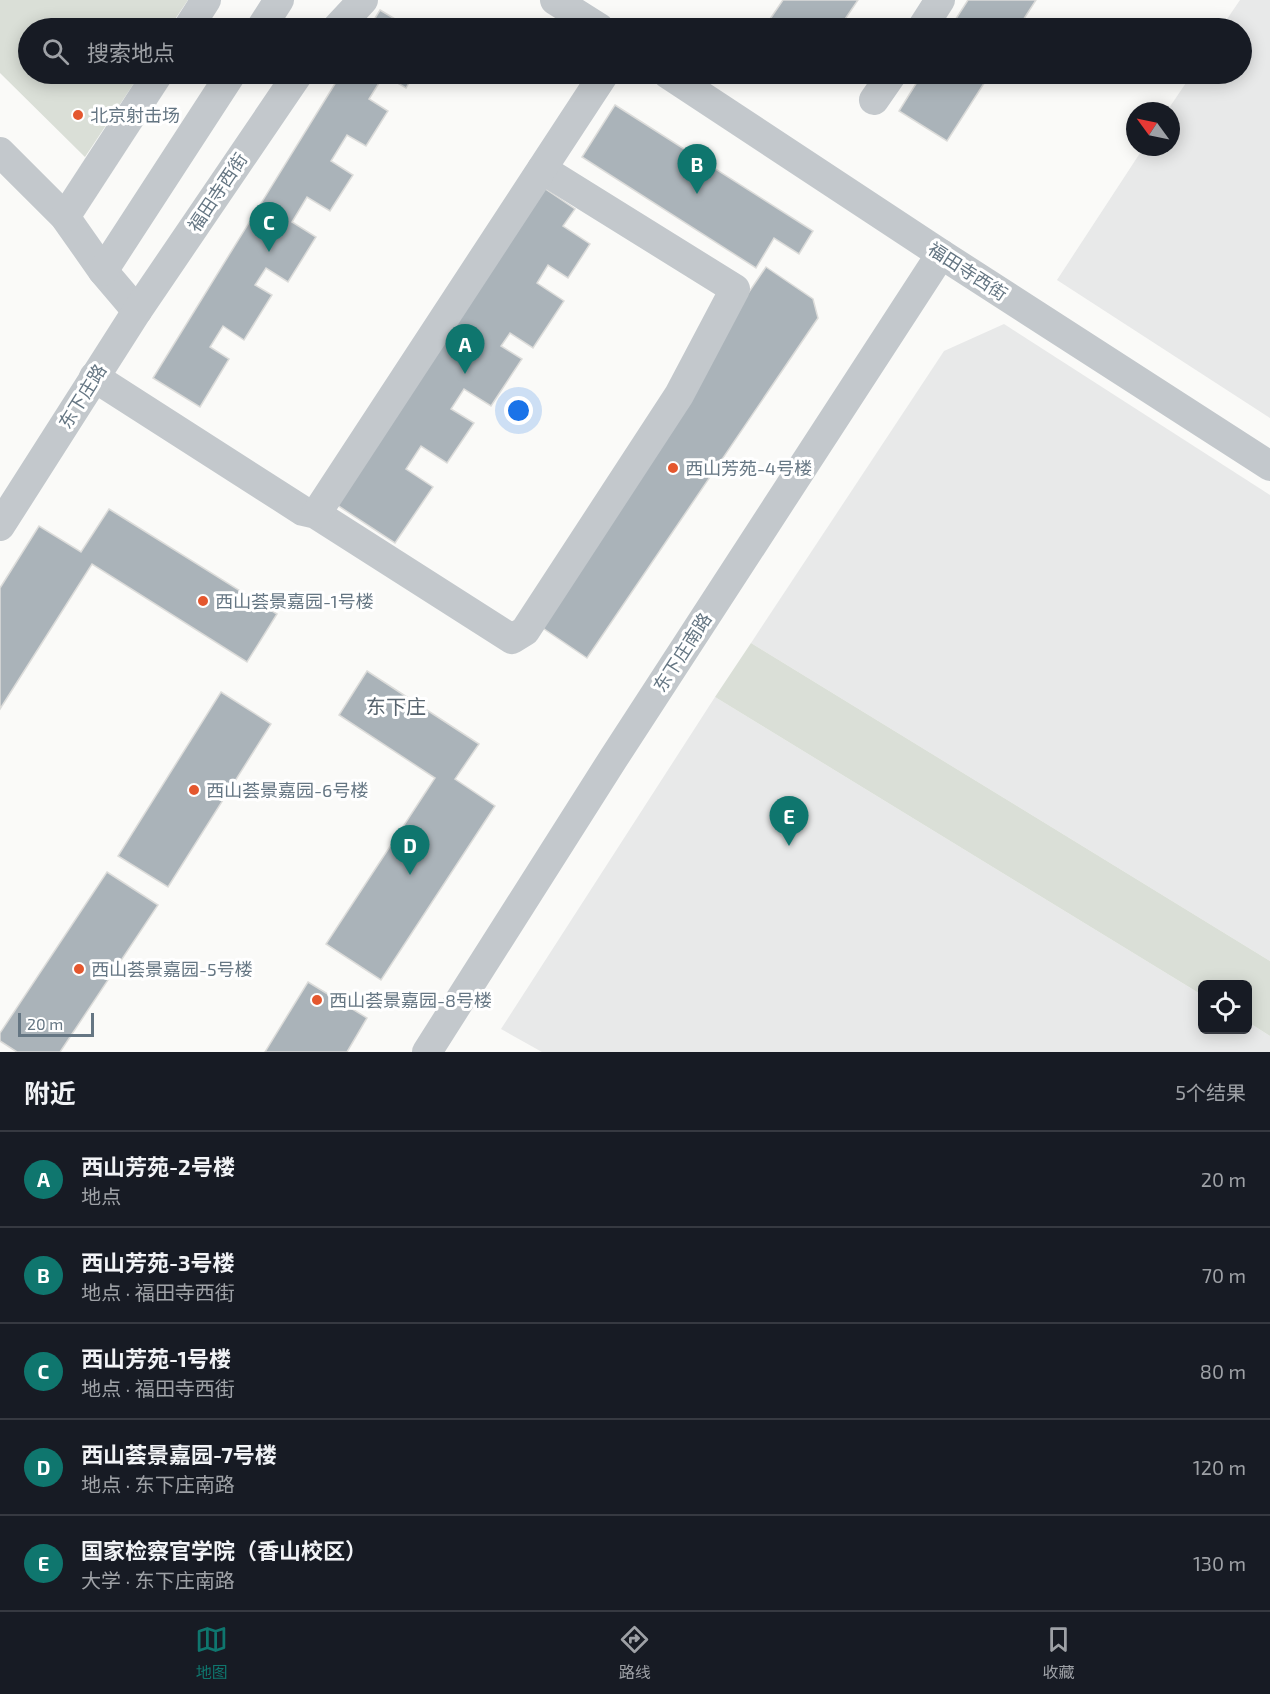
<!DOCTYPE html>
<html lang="zh">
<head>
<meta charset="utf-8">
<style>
  :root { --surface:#171b24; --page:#242831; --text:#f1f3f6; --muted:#9ea1a6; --line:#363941; --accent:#0f766e }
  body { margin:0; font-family:"Exo 2","Noto Sans SC",sans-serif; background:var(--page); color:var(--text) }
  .controls { position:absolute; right:18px; bottom:18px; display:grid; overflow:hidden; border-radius:9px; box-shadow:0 3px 15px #0003 }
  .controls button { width:54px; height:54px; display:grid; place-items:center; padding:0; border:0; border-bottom:2px solid var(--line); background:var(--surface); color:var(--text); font:30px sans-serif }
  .compass { position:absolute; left:1126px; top:102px; width:54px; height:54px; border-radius:50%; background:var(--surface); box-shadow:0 3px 15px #0003; rotate:303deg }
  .scale { position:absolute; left:18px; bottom:15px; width:76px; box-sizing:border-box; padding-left:6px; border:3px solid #657683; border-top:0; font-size:16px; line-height:21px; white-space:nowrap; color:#657683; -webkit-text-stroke:4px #fff; paint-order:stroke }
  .you { position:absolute; left:519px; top:411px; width:21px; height:21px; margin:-15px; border:4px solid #fff; border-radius:50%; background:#1a73e8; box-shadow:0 0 0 9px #1a73e833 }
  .badge { display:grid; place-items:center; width:39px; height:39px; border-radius:50%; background:var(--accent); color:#fff; font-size:20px; font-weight:700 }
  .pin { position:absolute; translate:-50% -50px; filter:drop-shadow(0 2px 3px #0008) }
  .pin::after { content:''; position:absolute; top:32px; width:21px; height:18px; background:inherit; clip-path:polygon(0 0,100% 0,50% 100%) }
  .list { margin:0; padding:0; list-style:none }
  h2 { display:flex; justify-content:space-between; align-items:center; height:78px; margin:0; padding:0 24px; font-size:26px }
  h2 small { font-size:20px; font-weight:400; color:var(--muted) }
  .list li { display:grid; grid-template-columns:39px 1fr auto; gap:18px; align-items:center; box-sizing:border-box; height:96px; padding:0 24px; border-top:2px solid var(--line) }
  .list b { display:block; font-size:22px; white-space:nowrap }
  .list p { margin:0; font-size:20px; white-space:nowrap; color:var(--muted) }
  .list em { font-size:20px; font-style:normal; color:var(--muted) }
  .icon { flex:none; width:33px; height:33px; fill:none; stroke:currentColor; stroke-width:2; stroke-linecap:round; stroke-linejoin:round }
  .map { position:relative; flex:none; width:1270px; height:1052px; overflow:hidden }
  .search { position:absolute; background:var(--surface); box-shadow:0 3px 15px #0003; left:18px; right:18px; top:18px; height:66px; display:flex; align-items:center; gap:15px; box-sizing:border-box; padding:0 21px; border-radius:33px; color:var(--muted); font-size:22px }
  .sheet { height:558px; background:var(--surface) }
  nav { display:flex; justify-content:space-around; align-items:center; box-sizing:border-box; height:84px; border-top:2px solid var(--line); background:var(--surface); font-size:16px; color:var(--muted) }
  nav a { display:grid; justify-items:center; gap:3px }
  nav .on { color:var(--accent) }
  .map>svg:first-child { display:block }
</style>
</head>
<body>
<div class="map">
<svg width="1270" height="1052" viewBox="0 0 1270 1052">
  <rect width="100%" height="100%" fill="#fafaf8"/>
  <g fill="#e8e9e9">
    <polygon points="1240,0 1270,0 1270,418 1057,280 1144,147 1171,147 1171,111 1167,111 1192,74 1242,74 1242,28 1221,28"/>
    <polygon points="1004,324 1270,495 1270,961 751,643 944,351"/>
    <polygon points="715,697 1202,995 1202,1030 1248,1030 1248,1022 1270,1036 1270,1052 542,1052 501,1029"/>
  </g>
  <g fill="#dadfd7">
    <polygon points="0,0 188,0 169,28 28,28 28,74 140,74 85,157 0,73"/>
    <polygon points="751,643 1270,961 1270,1036 1248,1022 1248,984 1202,984 1202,995 715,697"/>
  </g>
  <g fill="#aab3b9" stroke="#dcdcda" stroke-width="1.5">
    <polygon points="783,0 858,0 839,28 764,28"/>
    <polygon points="968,0 1036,0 1018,28 950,28"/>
    <polygon points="380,10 410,28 369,28"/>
    <polygon points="341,74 414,74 406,88 384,75 369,99 388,111 366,146 347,135 331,161 353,175 330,211 307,197 292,222 316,237 288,282 266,268 255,285 272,295 244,340 223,326 210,347 229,359 200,407 153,378"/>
    <polygon points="922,74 990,74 947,141 899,111"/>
    <polygon points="615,105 813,231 799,254 774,238 756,268 582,157"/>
    <polygon points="541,186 575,209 563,226 590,244 568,278 548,265 537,283 564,301 533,348 510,333 501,346 522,359 491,406 464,389 451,409 474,423 447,463 421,446 406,469 433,487 395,543 334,503"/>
    <polygon points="766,267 813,299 818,318 587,658 528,618"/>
    <polygon points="109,509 277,614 247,662 92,564 0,709 0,588 39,526 81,552"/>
    <polygon points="367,671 479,744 455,779 495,806 381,980 326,944 435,778 339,715"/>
    <polygon points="221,692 271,724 168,887 118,856"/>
    <polygon points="107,872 158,905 60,1052 17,1052 0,1041 0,1033"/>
    <polygon points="308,982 367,1018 347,1052 265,1052"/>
  </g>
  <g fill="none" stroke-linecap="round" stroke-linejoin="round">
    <g stroke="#c3c8cc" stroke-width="30">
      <polyline points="555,0 599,28"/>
      <polyline points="188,28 206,0"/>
      <polyline points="261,28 279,0"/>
      <polyline points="337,28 363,0"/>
      <polyline points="922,28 940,0"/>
      <polyline points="668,74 941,254 1270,466"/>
      <polyline points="874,100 892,74"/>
      <polyline points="0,152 65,217 103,271 137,311"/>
      <polyline points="65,217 158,74"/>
      <polyline points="103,271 231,74"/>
      <polyline points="94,377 303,511 316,514 512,639 525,631 679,395 735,289 542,169"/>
      <polyline points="316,514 604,74"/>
      <polyline points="0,526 137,311 298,74"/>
      <polyline points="427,1052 613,759 941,254"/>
    </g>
  </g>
  <g fill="#e4572e" stroke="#fff" stroke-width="2">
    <circle cx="78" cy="115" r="6"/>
    <circle cx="673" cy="468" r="6"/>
    <circle cx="203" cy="601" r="6"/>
    <circle cx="194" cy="790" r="6"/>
    <circle cx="79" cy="969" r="6"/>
    <circle cx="317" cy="1000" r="6"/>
  </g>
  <g text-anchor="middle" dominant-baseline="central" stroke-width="6" stroke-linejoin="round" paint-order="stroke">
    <g font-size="18" fill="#657683" stroke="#fff" text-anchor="start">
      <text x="90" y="115">北京射击场</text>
      <text x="685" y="468">西山芳苑-4号楼</text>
      <text x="215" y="601">西山荟景嘉园-1号楼</text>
      <text x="206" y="790">西山荟景嘉园-6号楼</text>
      <text x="91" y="969">西山荟景嘉园-5号楼</text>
      <text x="329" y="1000">西山荟景嘉园-8号楼</text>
    </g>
    <g font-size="18" fill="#657683" stroke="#fff">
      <text transform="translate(217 192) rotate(-56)">福田寺西街</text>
      <text transform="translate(968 271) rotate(33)">福田寺西街</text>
      <text transform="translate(82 396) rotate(-58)">东下庄路</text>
      <text transform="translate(682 652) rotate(-57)">东下庄南路</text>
    </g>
    <g font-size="20" fill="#57646e" stroke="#fff">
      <text x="396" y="706">东下庄</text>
    </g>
  </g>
</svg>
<div class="controls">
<button><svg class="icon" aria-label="locate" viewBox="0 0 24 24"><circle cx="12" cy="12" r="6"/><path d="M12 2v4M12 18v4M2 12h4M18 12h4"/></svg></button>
</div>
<svg class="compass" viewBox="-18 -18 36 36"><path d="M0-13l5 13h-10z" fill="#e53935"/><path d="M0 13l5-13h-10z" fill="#9ea1a6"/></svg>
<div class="scale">20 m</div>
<div class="you"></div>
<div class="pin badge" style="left:465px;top:374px">A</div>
<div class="pin badge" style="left:697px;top:194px">B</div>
<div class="pin badge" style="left:269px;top:252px">C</div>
<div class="pin badge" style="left:410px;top:875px">D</div>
<div class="pin badge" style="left:789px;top:846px">E</div>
<div class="search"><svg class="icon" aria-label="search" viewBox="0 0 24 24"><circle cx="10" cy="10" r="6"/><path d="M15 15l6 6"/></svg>搜索地点</div>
</div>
<section class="sheet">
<h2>附近<small>5个结果</small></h2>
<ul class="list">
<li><span class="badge">A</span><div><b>西山芳苑-2号楼</b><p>地点</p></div><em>20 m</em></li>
<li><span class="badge">B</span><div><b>西山芳苑-3号楼</b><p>地点 · 福田寺西街</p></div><em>70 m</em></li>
<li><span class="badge">C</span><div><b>西山芳苑-1号楼</b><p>地点 · 福田寺西街</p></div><em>80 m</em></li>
<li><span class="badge">D</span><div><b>西山荟景嘉园-7号楼</b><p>地点 · 东下庄南路</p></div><em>120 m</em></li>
<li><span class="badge">E</span><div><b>国家检察官学院（香山校区）</b><p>大学 · 东下庄南路</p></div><em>130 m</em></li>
</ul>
</section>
<nav>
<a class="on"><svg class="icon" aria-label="map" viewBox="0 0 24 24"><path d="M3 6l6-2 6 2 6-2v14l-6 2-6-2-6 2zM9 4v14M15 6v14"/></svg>地图</a>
<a><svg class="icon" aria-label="directions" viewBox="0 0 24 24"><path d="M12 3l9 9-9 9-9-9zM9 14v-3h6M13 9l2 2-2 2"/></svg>路线</a>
<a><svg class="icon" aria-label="saved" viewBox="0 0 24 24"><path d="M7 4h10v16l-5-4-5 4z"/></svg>收藏</a>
</nav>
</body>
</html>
